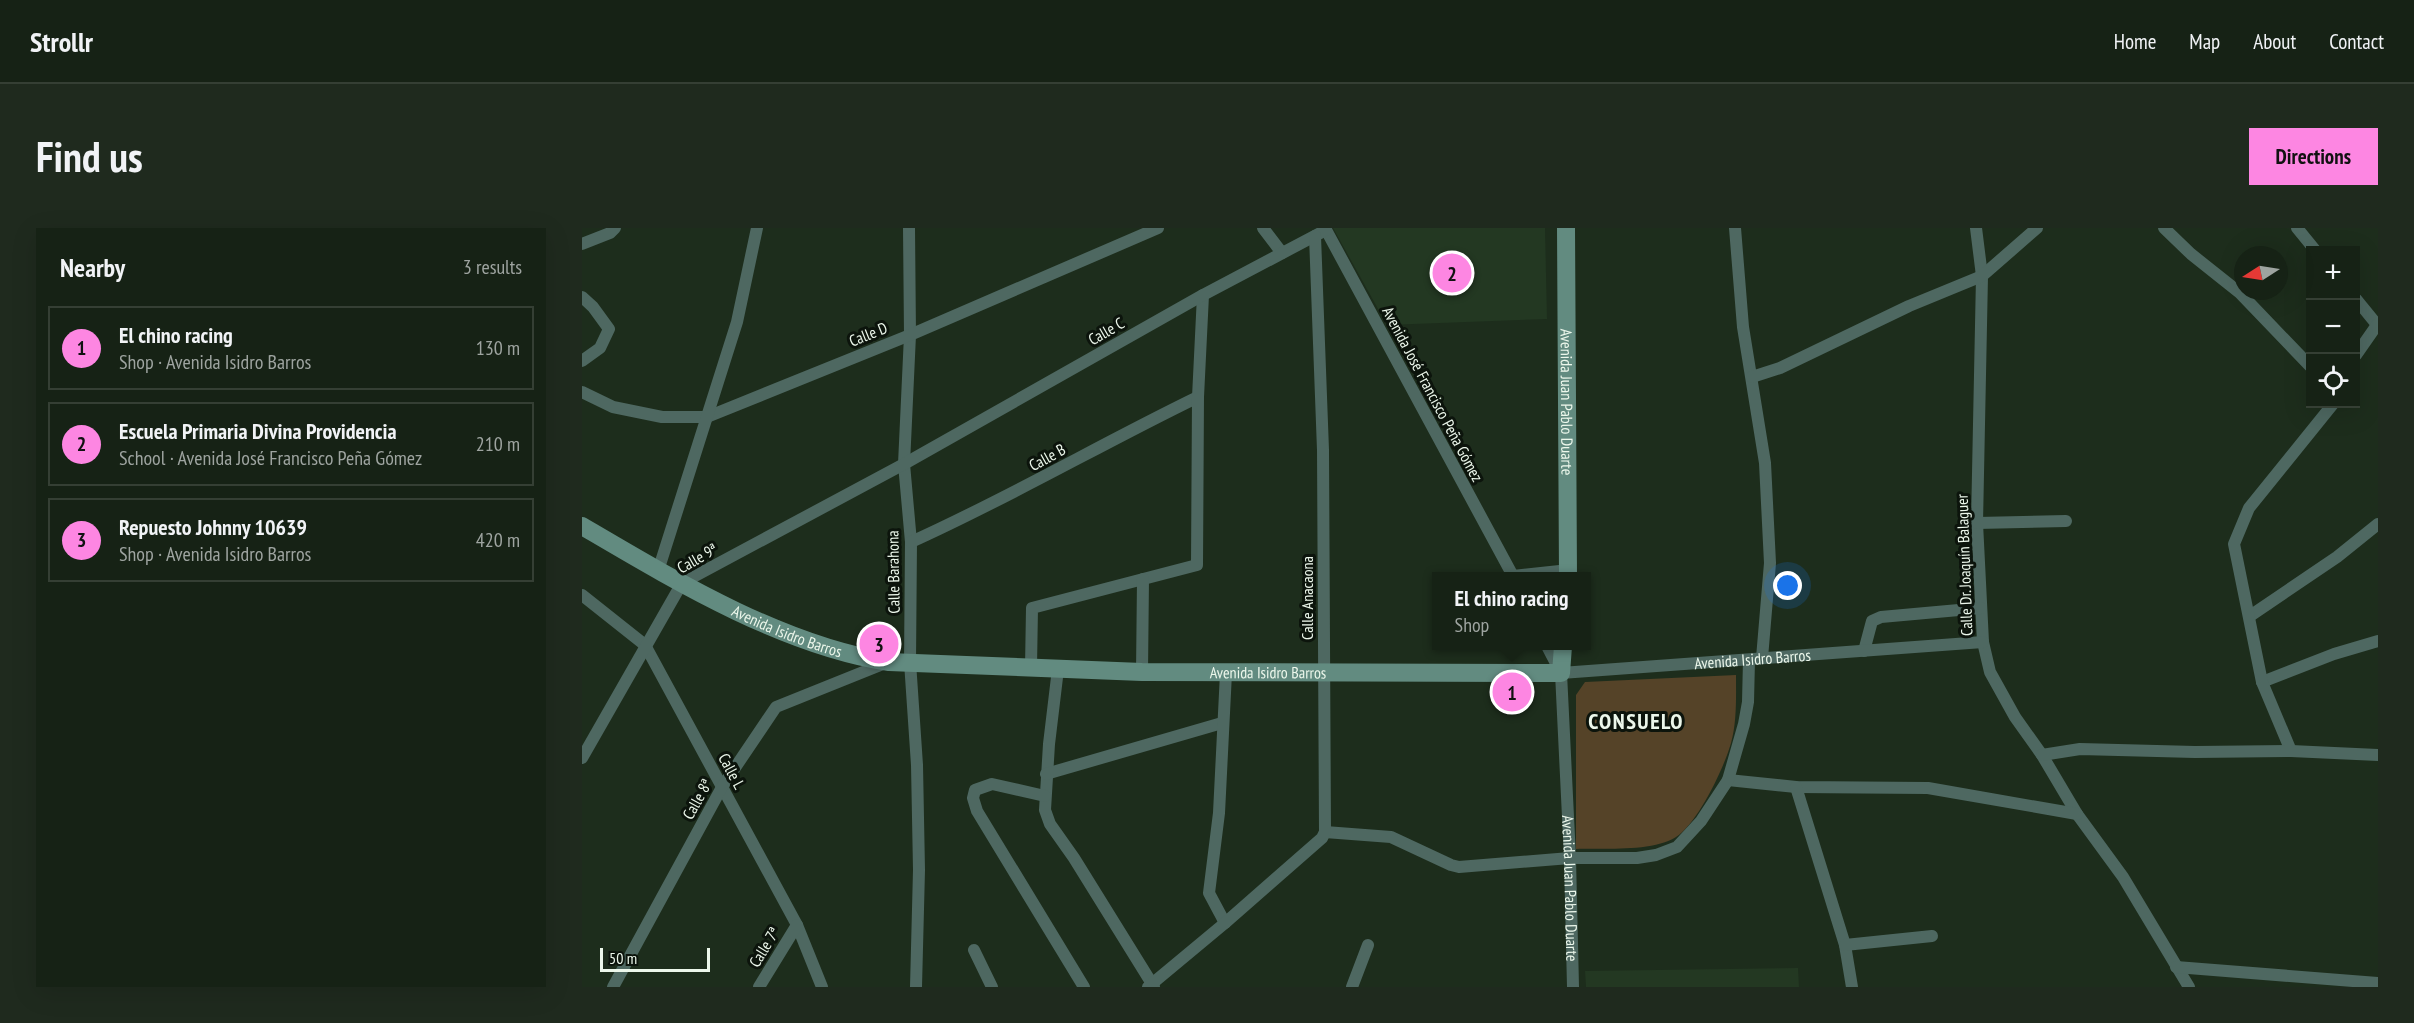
<!DOCTYPE html>
<html lang="en">
<head>
<meta charset="utf-8">
<style>
  :root { --surface:#162215; --page:#1f2a1e; --text:#f1f3f6; --muted:#9ea4a0; --line:#353f34; --accent:#fd86e2 }
  body { margin:0; font-family:"PT Sans Narrow",sans-serif; background:var(--page); color:var(--text) }
  .controls { position:absolute; right:18px; top:18px; display:grid; overflow:hidden; border-radius:0px; box-shadow:0 6px 24px #0002 }
  .controls button { width:54px; height:54px; display:grid; place-items:center; padding:0; border:0; border-bottom:2px solid var(--line); background:var(--surface); color:var(--text); font:30px sans-serif }
  .compass { position:absolute; left:1652px; top:18px; width:54px; height:54px; border-radius:50%; background:var(--surface); box-shadow:0 6px 24px #0002; rotate:258deg }
  .scale { position:absolute; left:18px; bottom:15px; width:110px; box-sizing:border-box; padding-left:6px; border:3px solid #ecf7eb; border-top:0; font-size:16px; line-height:21px; white-space:nowrap; color:#ecf7eb; -webkit-text-stroke:4px #0c140c; paint-order:stroke }
  .you { position:absolute; left:1206px; top:358px; width:21px; height:21px; margin:-15px; border:4px solid #fff; border-radius:50%; background:#1a73e8; box-shadow:0 0 0 9px #1a73e833 }
  .badge { display:grid; place-items:center; width:39px; height:39px; border-radius:50%; background:var(--accent); color:#111; font-size:20px; font-weight:700 }
  .pin { position:absolute; translate:-50% -50%; border:3px solid #fff; box-shadow:0 2px 6px #0006 }
  .popup { position:absolute; left:850px; top:344px; width:159px; height:78px; box-sizing:border-box; display:grid; place-content:center; border-radius:0px; background:var(--surface); filter:drop-shadow(0 2px 4px #0005); font-size:20px; white-space:nowrap; color:var(--muted) }
  .popup b { font-size:22px; color:var(--text) }
  .popup::after { content:''; position:absolute; left:50%; top:100%; margin-left:-12px; border:12px solid transparent; border-top-color:var(--surface) }
  .list { margin:0; padding:0; list-style:none }
  h2 { display:flex; justify-content:space-between; align-items:center; height:78px; margin:0; padding:0 24px; font-size:26px }
  h2 small { font-size:20px; font-weight:400; color:var(--muted) }
  .list li { display:grid; grid-template-columns:39px 1fr auto; gap:18px; align-items:center; box-sizing:border-box; height:84px; margin:0 12px 12px; padding:0 12px; border:2px solid var(--line); border-radius:0px }
  .list b { display:block; font-size:22px; white-space:nowrap }
  .list p { margin:0; font-size:20px; white-space:nowrap; color:var(--muted) }
  .list em { font-size:20px; font-style:normal; color:var(--muted) }
  .icon { flex:none; width:33px; height:33px; fill:none; stroke:currentColor; stroke-width:2; stroke-linecap:round; stroke-linejoin:round }
  .map { position:relative; flex:none; width:1796px; height:759px; overflow:hidden; border-radius:0px }
  header { display:flex; align-items:center; gap:36px; box-sizing:border-box; height:84px; padding:0 30px; background:var(--surface); border-bottom:2px solid var(--line) }
  header strong { font-size:28px }
  nav { display:flex; gap:33px; margin-inline-start:auto; font-size:21px }
  .intro { display:flex; align-items:center; justify-content:space-between; box-sizing:border-box; height:144px; padding:0 36px }
  h1 { margin:0; font-size:42px }
  .button { padding:15px 27px; border-radius:0px; background:var(--accent); color:#111; font-size:21px; font-weight:700 }
  main { display:flex; gap:36px; padding:0 36px }
  aside { flex:1; background:var(--surface); border-radius:0px; box-shadow:0 6px 24px #0002 }
  .map>svg:first-child { display:block }
</style>
</head>
<body>
<header>
<strong>Strollr</strong>
<nav><a>Home</a><a>Map</a><a>About</a><a>Contact</a></nav>
</header>
<div class="intro"><h1>Find us</h1><a class="button">Directions</a></div>
<main>
<aside>
<h2>Nearby<small>3 results</small></h2>
<ul class="list">
<li><span class="badge">1</span><div><b>El chino racing</b><p>Shop · Avenida Isidro Barros</p></div><em>130 m</em></li>
<li><span class="badge">2</span><div><b>Escuela Primaria Divina Providencia</b><p>School · Avenida José Francisco Peña Gómez</p></div><em>210 m</em></li>
<li><span class="badge">3</span><div><b>Repuesto Johnny 10639</b><p>Shop · Avenida Isidro Barros</p></div><em>420 m</em></li>
</ul>
</aside>
<div class="map">
<svg width="1796" height="759" viewBox="0 0 1796 759">
  <rect width="100%" height="100%" fill="#1d2d1c"/>
  <g fill="#233822">
    <polygon points="751,0 963,0 965,91 805,97"/>
    <polygon points="1216,740 1217,759 1004,759 1003,743"/>
  </g>
  <path fill="#554328" d="M1154 447C1154 469 1155 494 1149 515 1142 540 1116 595 1094 609 1071 624 1021 620 994 621V467L1003 454Z"/>
  <g fill="none" stroke-linecap="round" stroke-linejoin="round">
    <g stroke="#4e6861" stroke-width="12">
      <polyline points="327,0 328,107 322,236 329,314 328,434 335,537 337,642 334,759"/>
      <polyline points="681,0 700,25"/>
      <polyline points="743,0 931,348"/>
      <polyline points="1153,0 1161,99 1183,235 1188,335 1180,430"/>
      <polyline points="1394,0 1400,48 1395,295 1401,414 1408,444 1433,489 1460,527 1495,586 1541,649 1607,759"/>
      <polyline points="1582,0 1609,26 1658,65 1728,138"/>
      <polyline points="1715,0 1733,22"/>
      <polyline points="0,16 28,5 33,0"/>
      <polyline points="0,69 11,79 27,101 18,120 0,133"/>
      <polyline points="1774,71 1796,98"/>
      <polyline points="1774,127 1795,97"/>
      <polyline points="1170,149 1198,140 1327,78 1400,48 1455,0"/>
      <polyline points="0,164 31,179 80,189 125,189 328,107 576,0"/>
      <polyline points="1395,295 1484,293"/>
      <path d="M329 314C427 270 519 216 616 169"/>
      <polyline points="76,343 155,94 175,0"/>
      <polyline points="931,348 987,342"/>
      <polyline points="0,367 63,417 215,697 240,759"/>
      <polyline points="1668,388 1755,329 1796,296"/>
      <path id="s1" d="M965 418 979 445 988 630 991 759"/>
      <polyline points="1282,423 1290,393 1299,389 1399,380"/>
      <polyline points="449,439 450,380 615,337 616,169 621,67"/>
      <polyline points="476,441 467,516 463,582 468,596 492,630 572,759"/>
      <polyline points="560,444 561,351"/>
      <path id="s2" d="M979 445 1401 414"/>
      <polyline points="1680,454 1752,426 1796,413"/>
      <polyline points="1709,523 1680,454 1652,316 1667,280 1751,176"/>
      <polyline points="1460,527 1498,521 1613,524 1709,523 1796,527"/>
      <polyline points="0,530 100,355 322,236 621,67 744,2"/>
      <polyline points="464,546 640,495"/>
      <polyline points="1146,552 1214,559 1346,560 1495,586"/>
      <polyline points="1214,559 1263,717 1270,759"/>
      <polyline points="463,568 410,556 393,562 391,570 395,583 502,759"/>
      <polyline points="743,604 809,609 869,637 877,639 988,630 1055,630 1074,627 1095,619 1119,593 1146,552 1162,496 1166,474 1167,432"/>
      <polyline points="643,695 627,665 637,585 644,445"/>
      <polyline points="1263,717 1350,708"/>
      <polyline points="392,722 410,759"/>
      <polyline points="1594,739 1796,755"/>
      <polyline points="31,759 140,559 194,479 306,434"/>
      <polyline points="177,759 215,697"/>
      <polyline points="566,759 643,695 740,610 743,604 741,222 733,8"/>
      <polyline points="770,759 786,717"/>
    </g>
    <g stroke="#628b80" stroke-width="18">
      <path id="s3" d="M984 0 986 348"/>
      <path id="s4" d="M0 298C92 352 201 418 307 434L560 444 979 445 981 418"/>
    </g>
  </g>
  <g text-anchor="middle" dominant-baseline="central" stroke-width="6" stroke-linejoin="round" paint-order="stroke">
    <g font-size="16" fill="#ecf7eb" stroke="#0c140c">
      <text transform="translate(524 103) rotate(-30)">Calle C</text>
      <text transform="translate(286 106) rotate(-22)">Calle D</text>
      <text transform="translate(851 166) rotate(62)">Avenida José Francisco Peña Gómez</text>
      <text stroke="none"><textPath href="#s3" startOffset="174">Avenida Juan Pablo Duarte</textPath></text>
      <text transform="translate(465 229) rotate(-29)">Calle B</text>
      <text transform="translate(115 330) rotate(-30)">Calle 9ª</text>
      <text transform="translate(1382 337) rotate(-92)">Calle Dr. Joaquín Balaguer</text>
      <text transform="translate(311 344) rotate(-91)">Calle Barahona</text>
      <text transform="translate(725 370) rotate(-90)">Calle Anacaona</text>
      <text stroke="none"><textPath href="#s4" startOffset="231">Avenida Isidro Barros</textPath></text>
      <text stroke="none"><textPath href="#s2" startOffset="192">Avenida Isidro Barros</textPath></text>
      <text stroke="none"><textPath href="#s4" startOffset="717">Avenida Isidro Barros</textPath></text>
      <text transform="translate(150 543) rotate(62)">Calle L</text>
      <text transform="translate(115 571) rotate(-61)">Calle 8ª</text>
      <text stroke="none"><textPath href="#s1" startOffset="246">Avenida Juan Pablo Duarte</textPath></text>
      <text transform="translate(182 719) rotate(-59)">Calle 7ª</text>
    </g>
    <g font-size="22" font-weight="bold" letter-spacing="1.5" fill="#ecf7eb" stroke="#0c140c">
      <text x="1054" y="493">CONSUELO</text>
    </g>
  </g>
</svg>
<div class="controls">
<button>+</button>
<button>−</button>
<button><svg class="icon" aria-label="locate" viewBox="0 0 24 24"><circle cx="12" cy="12" r="6"/><path d="M12 2v4M12 18v4M2 12h4M18 12h4"/></svg></button>
</div>
<svg class="compass" viewBox="-18 -18 36 36"><path d="M0-13l5 13h-10z" fill="#e53935"/><path d="M0 13l5-13h-10z" fill="#9ea4a0"/></svg>
<div class="scale">50 m</div>
<div class="you"></div>
<div class="pin badge" style="left:930px;top:464px">1</div>
<div class="popup"><b>El chino racing</b>Shop</div>
<div class="pin badge" style="left:870px;top:45px">2</div>
<div class="pin badge" style="left:297px;top:416px">3</div>
</div>
</main>
</body>
</html>
